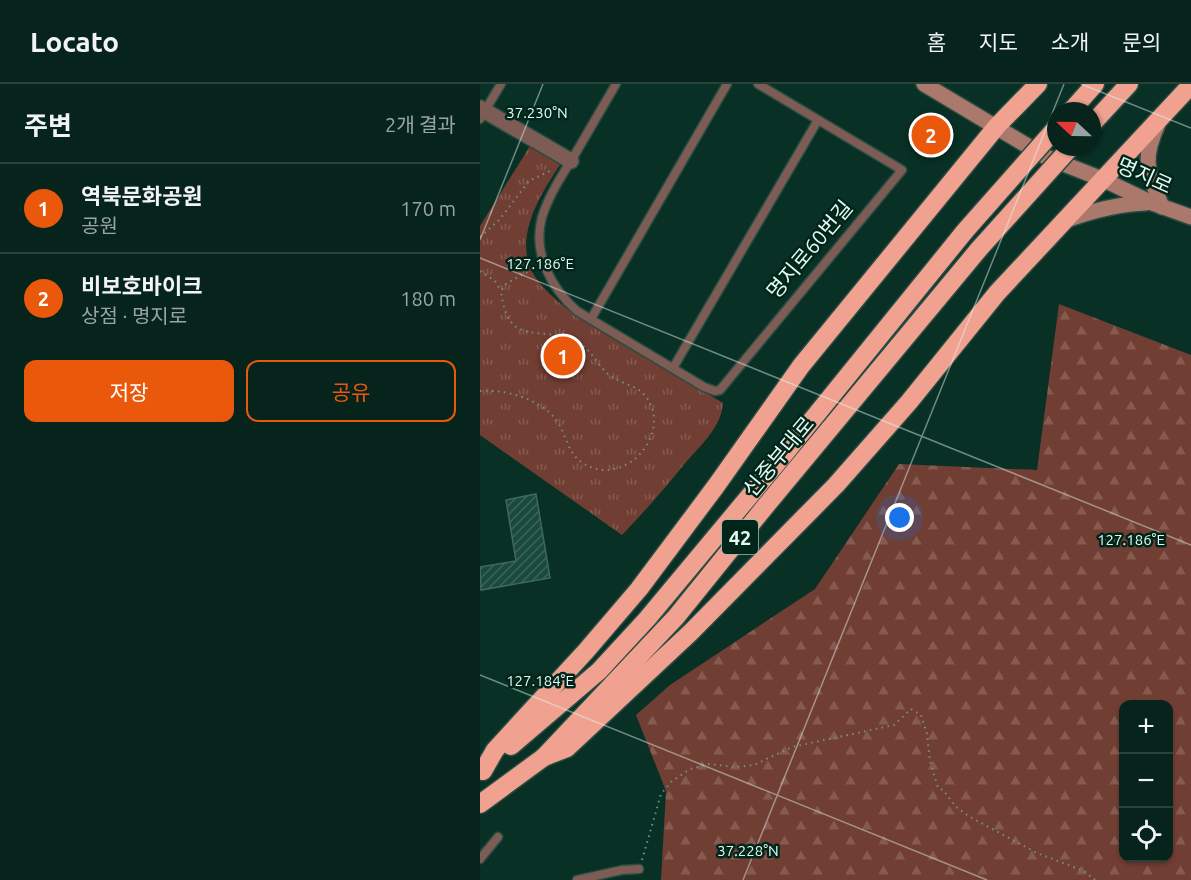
<!DOCTYPE html>
<html lang="ko">
<head>
<meta charset="utf-8">
<style>
  :root { --surface:#07241c; --page:#102c25; --text:#f1f3f6; --muted:#98a4a3; --line:#28413b; --accent:#ea580c }
  body { margin:0; font-family:Ubuntu,"Noto Sans KR",sans-serif; background:var(--page); color:var(--text) }
  .controls { position:absolute; right:18px; bottom:18px; display:grid; overflow:hidden; border-radius:12px; box-shadow:0 2px 4px #0004 }
  .controls button { width:54px; height:54px; display:grid; place-items:center; padding:0; border:0; border-bottom:2px solid var(--line); background:var(--surface); color:var(--text); font:30px sans-serif }
  .compass { position:absolute; left:567px; top:18px; width:54px; height:54px; border-radius:50%; background:var(--surface); box-shadow:0 2px 4px #0004; rotate:292deg }
  .you { position:absolute; left:420px; top:434px; width:21px; height:21px; margin:-15px; border:4px solid #fff; border-radius:50%; background:#1a73e8; box-shadow:0 0 0 9px #1a73e833 }
  .badge { display:grid; place-items:center; width:39px; height:39px; border-radius:50%; background:var(--accent); color:#fff; font-size:20px; font-weight:700 }
  .pin { position:absolute; translate:-50% -50%; border:3px solid #fff; box-shadow:0 2px 6px #0006 }
  .list { margin:0; padding:0; list-style:none }
  h2 { display:flex; justify-content:space-between; align-items:center; height:78px; margin:0; padding:0 24px; font-size:26px }
  h2 small { font-size:20px; font-weight:400; color:var(--muted) }
  .list li { display:grid; grid-template-columns:39px 1fr auto; gap:18px; align-items:center; box-sizing:border-box; height:90px; padding:0 24px; border-top:2px solid var(--line) }
  .list b { display:block; font-size:22px; white-space:nowrap }
  .list p { margin:0; font-size:20px; white-space:nowrap; color:var(--muted) }
  .list em { font-size:20px; font-style:normal; color:var(--muted) }
  .actions { display:flex; gap:12px; padding:18px 24px }
  .actions a { flex:1; padding:14px 0; border:2px solid var(--accent); border-radius:12px; text-align:center; font-size:21px; color:var(--accent) }
  .actions .main { background:var(--accent); color:#fff }
  .icon { flex:none; width:33px; height:33px; fill:none; stroke:currentColor; stroke-width:2; stroke-linecap:round; stroke-linejoin:round }
  .map { position:relative; flex:none; width:711px; height:796px; overflow:hidden }
  header { display:flex; align-items:center; gap:36px; box-sizing:border-box; height:84px; padding:0 30px; background:var(--surface); border-bottom:2px solid var(--line) }
  header strong { font-size:28px }
  nav { display:flex; gap:33px; margin-inline-start:auto; font-size:21px }
  main { display:flex }
  aside { flex:1; background:var(--surface) }
  .map>svg:first-child { display:block }
</style>
</head>
<body>
<header>
<strong>Locato</strong>
<nav><a>홈</a><a>지도</a><a>소개</a><a>문의</a></nav>
</header>
<main>
<aside>
<h2>주변<small>2개 결과</small></h2>
<ul class="list">
<li><span class="badge">1</span><div><b>역북문화공원</b><p>공원</p></div><em>170 m</em></li>
<li><span class="badge">2</span><div><b>비보호바이크</b><p>상점 · 명지로</p></div><em>180 m</em></li>
</ul>
<div class="actions"><a class="main">저장</a><a>공유</a></div>
</aside>
<div class="map">
<svg width="711" height="796" viewBox="0 0 711 796">
  <defs>
    <pattern id="grass-tufts" width="24" height="20" patternUnits="userSpaceOnUse" patternTransform="scale(1.5)"><rect width="24" height="20" fill="#713e33"/><path d="M3 7l-1-3M5 7V3M7 7l1-3M15 17l-1-3M17 17v-4M19 17l1-3" fill="none" stroke="#855b51"/></pattern>
    <pattern id="forest-firs" width="22" height="20" patternUnits="userSpaceOnUse" patternTransform="scale(1.5)"><rect width="22" height="20" fill="#713e33"/><path d="M5 1l3.5 6h-7zM16 11l3.5 6h-7z" fill="#855b51"/></pattern>
    <pattern id="building-hatch" width="6" height="6" patternUnits="userSpaceOnUse" patternTransform="scale(1.5)"><rect width="6" height="6" fill="#194a3c"/><path d="M-1 1l2-2M0 6l6-6M5 7l2-2" fill="none" stroke="#3a6559"/></pattern>
  </defs>
  <rect width="100%" height="100%" fill="#093025"/>
  <path fill="url(#grass-tufts)" d="M50 62 82 78C61 109 32 154 54 191 62 205 76 215 87 225L243 319C241 343 223 359 207 377 186 403 165 427 142 451L0 351V142Z"/>
  <path fill="url(#forest-firs)" fill-rule="evenodd" d="M579 220 711 271V796H181L186 707 156 631 190 601 335 505 419 380 557 386ZM644 620H688V774H644Z"/>
  <polygon fill="url(#building-hatch)" stroke="#43685b" stroke-width="1.5" points="56,410 70,494 1,506 0,483 36,477 26,416"/>
  <g fill="none" stroke-linecap="round" stroke-linejoin="round">
    <defs>
      <g id="lane">
        <path d="M136 0C122 24 108 48 94 72 82 91 69 111 62 133 52 169 71 204 97 227L224 303 235 307 240 306 422 86 278 0"/>
        <polyline points="0,35 21,0"/>
        <polyline points="111,235 247,0"/>
        <polyline points="193,284 338,36"/>
        <polyline points="0,775 18,753"/>
        <polyline points="97,796 142,786 159,785"/>
      </g>
      <polyline id="street" points="0,24 91,77"/>
      <g id="secondary">
        <polyline points="444,0 566,73 622,95 672,119 711,133"/>
        <path d="M678 40C661 78 668 86 682 123"/>
        <path d="M584 137C611 127 637 120 666 119"/>
      </g>
      <g id="highway">
        <polyline points="591,27 615,0"/>
        <polyline points="612,40 649,0"/>
        <polyline points="31,662 119,587 167,535 302,373 485,147"/>
        <polyline points="64,673 87,664 211,548 356,401 429,318 517,209 711,1"/>
        <polyline points="3,687 15,666 106,567 159,505 236,402 321,282 517,42 558,0"/>
        <polyline points="0,720 64,673 196,533 284,424 499,165"/>
      </g>
    </defs>
    <use href="#lane" stroke="#284c42" stroke-width="11"/>
    <use href="#street" stroke="#284c42" stroke-width="18"/>
    <use href="#secondary" stroke="#284c42" stroke-width="18"/>
    <use href="#highway" stroke="#284c42" stroke-width="21"/>
    <g stroke="#749188" stroke-width="2" stroke-dasharray="1.5 4.5" stroke-linecap="butt">
      <polyline points="0,153 20,135 49,97 72,86"/>
      <polyline points="0,187 15,197 21,207"/>
      <path d="M0 307C27 305 66 316 80 342 86 353 89 369 100 377 141 408 193 352 167 314 158 301 141 300 129 291 116 280 110 262 93 256 56 241 28 264 21 207L26 200 53 184"/>
      <polyline points="162,776 181,710 191,698 210,685 229,680 256,683 274,681 312,663 414,641 431,625 441,631 447,650 450,677 458,704 463,706 476,723 490,733 557,769 604,787 615,796"/>
    </g>
    <use href="#lane" stroke="#7c5c54" stroke-width="8"/>
    <use href="#street" stroke="#7c5c54" stroke-width="15"/>
    <use href="#secondary" stroke="#ab786c" stroke-width="15"/>
    <use href="#highway" stroke="#f0a18f" stroke-width="18"/>
    <defs>
      <g id="highway-bridge">
        <polyline points="485,147 576,44"/>
        <polyline points="499,165 591,63"/>
      </g>
    </defs>
    <use href="#highway-bridge" stroke="#284c42" stroke-width="21" stroke-linecap="butt"/>
    <use href="#highway-bridge" stroke="#f0a18f" stroke-width="18"/>
  </g>
  <path fill="none" stroke="#e5f9f1" stroke-width="1.5" stroke-opacity="0.45" d="M601 0 711 44M0 156 63 0M0 174 711 461M0 591 507 796M263 796 584 0"/>
  <g text-anchor="middle" dominant-baseline="central" stroke-width="5" stroke-linejoin="round" paint-order="stroke">
    <rect fill="#00261b" stroke="#a0bab1" stroke-width="1.5" x="242" y="436" width="36" height="34" rx="4.5"/>
    <g font-size="20" font-weight="bold" fill="#e5f9f1">
      <text x="260" y="453">42</text>
    </g>
    <g font-size="21" fill="#e5f9f1" stroke="#00261b">
      <text transform="translate(665 91) rotate(24)">명지로</text>
      <text transform="translate(329 165) rotate(-50)">명지로60번길</text>
      <text transform="translate(298 372) rotate(-50)">신중부대로</text>
    </g>
  </g>
  <g font-size="15" text-anchor="middle" fill="#e5f9f1" stroke="#00261b" stroke-width="5" stroke-linejoin="round" paint-order="stroke">
    <text x="57" y="34">37.230°N</text>
    <text x="60" y="185">127.186°E</text>
    <text x="651" y="461">127.186°E</text>
    <text x="60" y="602">127.184°E</text>
    <text x="268" y="772">37.228°N</text>
  </g>
</svg>
<div class="controls">
<button>+</button>
<button>−</button>
<button><svg class="icon" aria-label="locate" viewBox="0 0 24 24"><circle cx="12" cy="12" r="6"/><path d="M12 2v4M12 18v4M2 12h4M18 12h4"/></svg></button>
</div>
<svg class="compass" viewBox="-18 -18 36 36"><path d="M0-13l5 13h-10z" fill="#e53935"/><path d="M0 13l5-13h-10z" fill="#98a4a3"/></svg>
<div class="you"></div>
<div class="pin badge" style="left:83px;top:272px">1</div>
<div class="pin badge" style="left:451px;top:51px">2</div>
</div>
</main>
</body>
</html>
